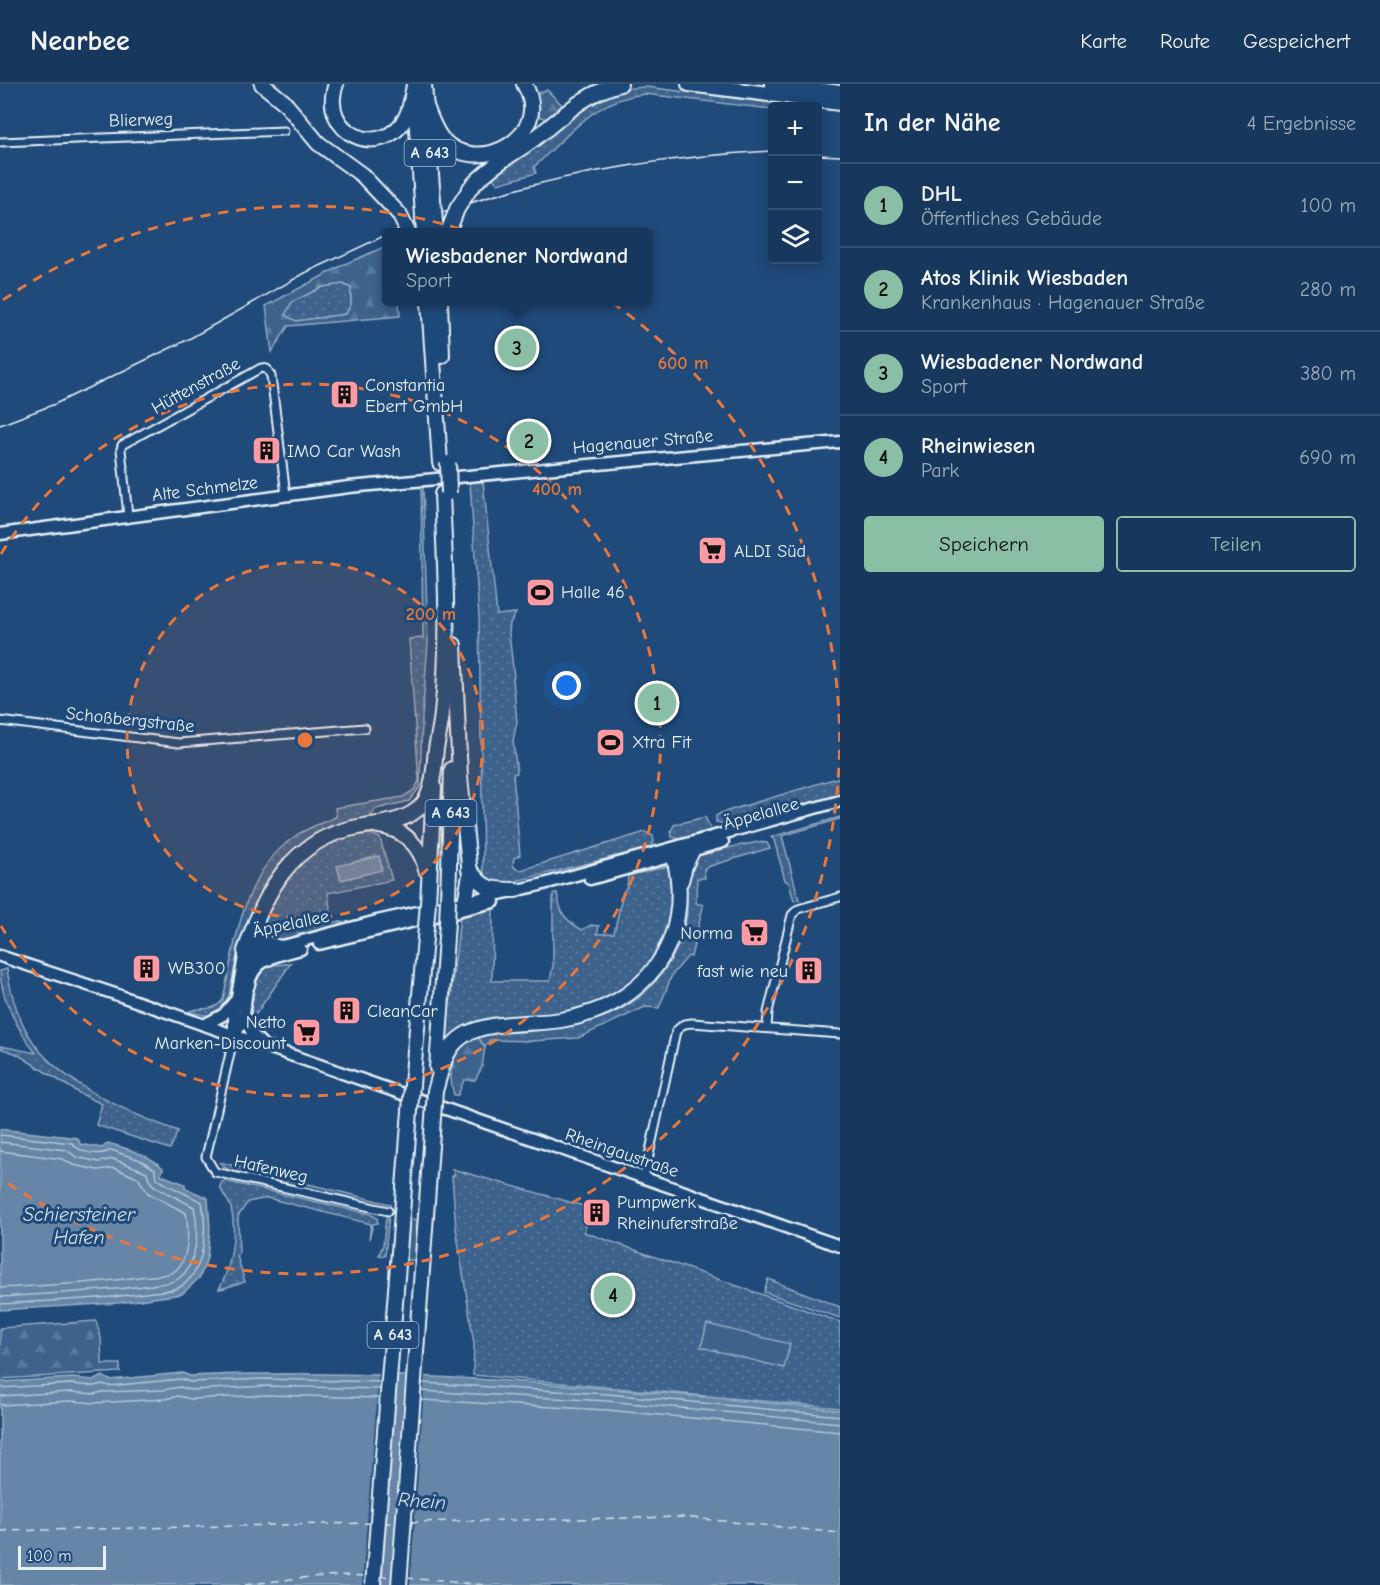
<!DOCTYPE html>
<html lang="de">
<head>
<meta charset="utf-8">
<style>
  :root { --surface:#17385c; --page:#203f62; --text:#f1f3f6; --muted:#9eacbb; --line:#365272; --accent:#8abfa5 }
  body { margin:0; font-family:"Comic Neue",sans-serif; background:var(--page); color:var(--text) }
  .controls { position:absolute; right:18px; top:18px; display:grid; overflow:hidden; border-radius:6px; box-shadow:0 3px 15px #0003 }
  .controls button { width:54px; height:54px; display:grid; place-items:center; padding:0; border:0; border-bottom:2px solid var(--line); background:var(--surface); color:var(--text); font:30px sans-serif }
  .scale { position:absolute; left:18px; bottom:15px; width:88px; box-sizing:border-box; padding-left:6px; border:3px solid #e8f1f8; border-top:0; font-size:16px; line-height:21px; white-space:nowrap; color:#e8f1f8; -webkit-text-stroke:4px #1f4a7a; paint-order:stroke }
  .you { position:absolute; left:567px; top:602px; width:21px; height:21px; margin:-15px; border:4px solid #fff; border-radius:50%; background:#1a73e8; box-shadow:0 0 0 9px #1a73e833 }
  .badge { display:grid; place-items:center; width:39px; height:39px; border-radius:50%; background:var(--accent); color:#111; font-size:20px; font-weight:700 }
  .pin { position:absolute; translate:-50% -50%; border:3px solid #fff; box-shadow:0 2px 6px #0006 }
  .popup { position:absolute; left:382px; top:144px; width:270px; height:78px; box-sizing:border-box; display:grid; place-content:center; border-radius:6px; background:var(--surface); filter:drop-shadow(0 2px 4px #0005); font-size:20px; white-space:nowrap; color:var(--muted) }
  .popup b { font-size:22px; color:var(--text) }
  .popup::after { content:''; position:absolute; left:50%; top:100%; margin-left:-12px; border:12px solid transparent; border-top-color:var(--surface) }
  .list { margin:0; padding:0; list-style:none }
  h2 { display:flex; justify-content:space-between; align-items:center; height:78px; margin:0; padding:0 24px; font-size:26px }
  h2 small { font-size:20px; font-weight:400; color:var(--muted) }
  .list li { display:grid; grid-template-columns:39px 1fr auto; gap:18px; align-items:center; box-sizing:border-box; height:84px; padding:0 24px; border-top:2px solid var(--line) }
  .list b { display:block; font-size:22px; white-space:nowrap }
  .list p { margin:0; font-size:20px; white-space:nowrap; color:var(--muted) }
  .list em { font-size:20px; font-style:normal; color:var(--muted) }
  .actions { display:flex; gap:12px; padding:18px 24px }
  .actions a { flex:1; padding:14px 0; border:2px solid var(--accent); border-radius:6px; text-align:center; font-size:21px; color:var(--accent) }
  .actions .main { background:var(--accent); color:#111 }
  .icon { flex:none; width:33px; height:33px; fill:none; stroke:currentColor; stroke-width:2; stroke-linecap:round; stroke-linejoin:round }
  .map { position:relative; flex:none; width:840px; height:1501px; overflow:hidden }
  header { display:flex; align-items:center; gap:36px; box-sizing:border-box; height:84px; padding:0 30px; background:var(--surface); border-bottom:2px solid var(--line) }
  header strong { font-size:28px }
  nav { display:flex; gap:33px; margin-inline-start:auto; font-size:21px }
  main { display:flex }
  aside { flex:1; background:var(--surface) }
  .map>svg:first-child { display:block }
</style>
</head>
<body>
<header>
<strong>Nearbee</strong>
<nav><a>Karte</a><a>Route</a><a>Gespeichert</a></nav>
</header>
<main>
<div class="map">
<svg width="840" height="1501" viewBox="0 0 840 1501">
  <defs>
    <pattern id="green-dots" width="8" height="8" patternUnits="userSpaceOnUse" patternTransform="scale(1.5)"><rect width="8" height="8" fill="#3c628c"/><path d="M2 2h.1M6 6h.1" fill="none" stroke="#58799d" stroke-width="1.8" stroke-linecap="round"/></pattern>
    <pattern id="forest-firs" width="22" height="20" patternUnits="userSpaceOnUse" patternTransform="scale(1.5)"><rect width="22" height="20" fill="#3c628c"/><path d="M5 1l3.5 6h-7zM16 11l3.5 6h-7z" fill="#58799d"/></pattern>
  </defs>
  <rect width="100%" height="100%" fill="#1f4a7a"/>
  <filter id="ink" filterUnits="userSpaceOnUse"><feTurbulence type="fractalNoise" baseFrequency=".0167" numOctaves="2"/><feDisplacementMap in="SourceGraphic" scale="12" xChannelSelector="R" yChannelSelector="G"/><feConvolveMatrix kernelMatrix="1 2 1 2 8 2 1 2 1" color-interpolation-filters="sRGB"/></filter>
  <g filter="url(#ink)">
    <g fill="url(#green-dots)" stroke="#92aac2" stroke-width="1.5">
      <path d="M646 3 798 22H772V25L645 10C595 14 569 51 534 83L536 89 498 100 490 91 583 21 622 5Z"/>
      <polygon points="343,200 351,204 351,220 346,230 296,237 285,231 292,218 322,203"/>
      <path d="M483 397 497 531 516 529 510 539 509 549 514 593 513 594 517 638 513 657 517 689 513 690 520 771 514 774 513 781 516 785 521 786 645 748 653 752 654 758 649 764 500 801C490 797 485 796 483 785L479 533 470 398Z"/>
      <path d="M421 402H423L428 559 422 634 420 703 409 717 376 725 369 734 332 744 313 752 294 766 278 781 264 800 240 858 229 911 224 922 215 930 210 932 188 928C201 921 211 930 223 916 235 859 242 790 294 753 306 744 322 739 336 733L335 724 403 713 414 706 419 697 409 555 423 554Z"/>
      <polygon points="840,693 840,711 751,736 723,739 716,738 716,732 721,729"/>
      <polygon points="705,733 711,746 680,755 672,753 671,747 674,741"/>
      <polygon points="840,733 840,735 782,752 799,816 794,817 789,799 785,796 774,756 771,753"/>
      <path d="M361 750H371L380 754 392 796 328 809 332 838H341L342 841 280 859 268 857 262 843C275 795 310 757 361 750Z"/>
      <path d="M758 758 767 759 770 764 710 782 704 785 705 794H697L696 819 703 821V823L691 873 688 872 672 891 659 924 645 923 578 954 531 957 490 956 485 963 476 951C491 948 507 949 522 948 558 946 597 940 628 921 657 903 680 869 686 836 690 816 680 789 696 774 706 765 744 762 758 758Z"/>
      <path d="M668 782 672 783C672 800 674 818 671 834 660 888 617 917 566 929 547 933 527 932 507 935 490 938 462 956 445 964L460 833 493 825 492 897H550L553 882V810L557 809C561 831 563 834 582 846L591 841 599 842 597 850 614 849 623 808 627 803 628 792Z"/>
      <path d="M291 879 251 937C251 922 250 890 267 883 274 880 283 881 291 879Z"/>
      <path d="M7 885C11 913 19 939 36 962 65 1001 133 1031 178 1047L170 1065 96 1041 102 1020 79 1009 17 970 0 964V962L36 969C19 947 1 916 0 887Z"/>
      <polygon points="219,1078 390,1120 385,1172 379,1171 383,1161 387,1124 232,1087 227,1085"/>
      <polygon points="452,1085 591,1124 584,1148 840,1238 840,1324 473,1291 474,1260 456,1144 452,1092 455,1091"/>
      <path d="M225 1097 370 1130 377 1134 378 1139 373 1140 369 1155 371 1140 267 1114 248 1118 238 1132 239 1169 237 1172 245 1198C235 1199 229 1204 219 1205 231 1185 237 1147 231 1124 229 1116 222 1111 220 1102L222 1098Z"/>
      <polygon points="768,1195 840,1223 840,1234 764,1208"/>
    </g>
    <g fill="url(#forest-firs)" stroke="#92aac2" stroke-width="1.5" fill-rule="evenodd">
      <polygon points="547,6 562,21 561,25 549,35 536,32 535,13 537,9"/>
      <path d="M382 164 386 168V218H399L400 232 288 242 272 268 266 222 345 180ZM343 200 351 204V220L346 230 296 237 285 231 292 218 322 203Z"/>
      <path d="M476 951 485 963 482 983 475 996H464L458 1011H454C446 985 453 966 476 951Z"/>
      <polygon points="96,1237 101,1254 102,1280 120,1280 120,1288 0,1295 0,1244"/>
    </g>
    <g fill="#3c628c" stroke="#92aac2" stroke-width="1.5">
      <polygon points="397,1134 430,1137 427,1177 394,1175"/>
      <polygon points="707,1240 790,1260 784,1284 701,1263"/>
    </g>
    <g fill="#6685a7" stroke="#9ab0c7" stroke-width="1.5">
      <polygon points="379,772 382,786 341,796 337,782"/>
      <path d="M0 1045 78 1054 80 1060 102 1064 108 1059C127 1065 148 1070 163 1084L161 1091 185 1100V1104L208 1114 210 1145 207 1174 200 1193 182 1210 118 1219 0 1226Z"/>
      <path d="M182 1289 190 1292C407 1282 624 1305 840 1326V1501H0V1298L72 1294 94 1296 103 1292 109 1296Z"/>
    </g>
    <g fill="#1f4a7a">
      <polygon points="379,1289 398,1289 381,1501 362,1501"/>
      <polygon points="405,1290 425,1290 410,1501 390,1501"/>
    </g>
    <g fill="none" stroke-linecap="round" stroke-linejoin="round">
      <g stroke="#b4c6d8" stroke-width="1.5">
        <path d="M0 1051 72 1059C80 1069 99 1073 111 1066L140 1076 155 1085C155 1087 155 1092 157 1094 158 1097 196 1115 202 1118 207 1144 206 1188 180 1203 173 1207 161 1207 153 1208 102 1216 51 1216 0 1220"/>
        <path d="M0 1058 67 1066 76 1073 99 1078 113 1075 147 1088 149 1096 154 1102 194 1123C199 1145 198 1181 178 1195 171 1200 159 1199 151 1201 101 1208 50 1209 0 1213"/>
        <path d="M0 1067 63 1075 73 1081 98 1086 114 1084 138 1094 148 1109 186 1129C189 1145 190 1181 171 1189 162 1192 149 1192 139 1193 93 1200 46 1201 0 1204"/>
        <polyline points="422,1299 608,1310 840,1332"/>
        <polyline points="0,1304 71,1300 94,1302 102,1300 109,1302 181,1295 191,1298 266,1295 381,1298"/>
        <polyline points="421,1307 608,1317 840,1339"/>
        <polyline points="0,1312 71,1308 95,1310 102,1308 163,1306 180,1303 191,1306 266,1302 380,1305"/>
        <polyline points="421,1316 607,1326 840,1348"/>
        <polyline points="0,1321 71,1317 95,1319 165,1315 178,1312 191,1315 266,1311 379,1314"/>
      </g>
      <g stroke="#d4e1ec" stroke-width="1.5" stroke-dasharray="8 6" stroke-linecap="butt">
        <polyline points="410,1438 683,1433 840,1449"/>
        <polyline points="383,1439 396,1439"/>
        <polyline points="0,1447 372,1439"/>
        <polyline points="379,1492 392,1493"/>
        <polyline points="406,1494 488,1501"/>
        <path d="M244 1501C285 1496 327 1489 368 1492"/>
      </g>
      <defs>
        <g id="street">
          <polyline points="0,58 284,47"/>
          <polyline points="128,432 121,365 122,361 261,284 267,285 271,292 286,411"/>
          <polyline points="0,637 179,659 365,644"/>
          <polyline points="767,944 768,928 792,831 798,825 840,813"/>
          <polyline points="234,952 206,1073 215,1088 388,1127"/>
          <polyline points="644,1094 676,947 684,940 692,939 840,950"/>
        </g>
        <g id="secondary">
          <polyline points="0,450 349,403 840,358"/>
          <polyline points="590,795 723,758"/>
          <polyline points="319,860 494,818"/>
          <polyline points="0,872 118,911 840,1162"/>
          <polyline points="244,930 252,950 261,959"/>
          <polyline points="204,941 223,931 234,918"/>
          <path d="M234 951C242 942 244 933 245 921 249 878 262 875 301 865"/>
          <polyline points="234,952 234,929 245,867 287,861 377,837 540,801 840,717"/>
        </g>
        <g id="highway">
          <polyline points="262,0 284,18 318,59 362,91 399,130"/>
          <path d="M336 0C318 49 382 78 406 33 411 24 412 11 414 1"/>
          <polyline points="424,0 433,116"/>
          <polyline points="689,0 840,19"/>
          <polyline points="772,0 840,9"/>
          <polyline points="415,17 422,117"/>
          <path d="M426 22C430 33 434 45 442 55 478 95 555 51 524 0"/>
          <path d="M471 103C489 83 512 71 534 55 563 33 582 10 620 0"/>
          <polyline points="429,218 440,379"/>
          <polyline points="440,218 442,272"/>
          <path d="M378 742C403 744 421 762 426 786"/>
          <path d="M469 785C484 806 491 806 516 806"/>
          <polyline points="681,797 685,782 692,767"/>
          <polyline points="448,815 452,685"/>
          <polyline points="428,819 434,704"/>
          <polyline points="453,828 465,819 470,791 460,693 454,561"/>
          <path d="M256 838C257 853 262 860 277 863"/>
          <path d="M268 874H260L245 867C265 808 291 755 358 743 380 739 406 739 422 721 434 708 434 682 436 665 438 653 441 641 442 629 450 556 445 482 442 410"/>
          <polyline points="247,901 252,862"/>
          <polyline points="437,984 447,839"/>
          <polyline points="412,1001 426,843"/>
          <path d="M435 1007C441 988 444 964 463 952 487 936 532 941 561 936 645 923 695 857 674 773"/>
          <polyline points="399,1501 426,1131"/>
        </g>
      </defs>
      <use href="#street" stroke="#e8f1f8" stroke-width="11"/>
      <use href="#secondary" stroke="#e8f1f8" stroke-width="15"/>
      <use href="#highway" stroke="#e8f1f8" stroke-width="18"/>
      <use href="#street" stroke="#1f4a7a" stroke-width="7"/>
      <use href="#secondary" stroke="#1f4a7a" stroke-width="10"/>
      <use href="#highway" stroke="#1f4a7a" stroke-width="14"/>
      <g stroke="#e8f1f8" stroke-width="1.5">
        <polyline points="818,71 840,72"/>
        <path d="M393 148C512 96 643 74 772 67"/>
        <polyline points="0,341 55,320 189,255 305,189 386,151"/>
      </g>
      <defs>
        <g id="highway-bridge">
          <polyline points="433,116 436,148"/>
          <polyline points="422,117 424,148"/>
          <polyline points="399,130 408,148"/>
          <polyline points="448,148 457,125 471,103"/>
          <polyline points="448,379 449,409"/>
          <polyline points="447,839 448,815"/>
          <polyline points="426,843 428,819"/>
          <polyline points="426,1131 435,1007"/>
          <polyline points="373,1501 412,1001"/>
        </g>
      </defs>
      <use href="#highway-bridge" stroke="#e8f1f8" stroke-width="18" stroke-linecap="butt"/>
      <use href="#highway-bridge" stroke="#1f4a7a" stroke-width="14"/>
    </g>
  </g>
  <circle cx="305" cy="656" r="178" fill="#e8773b" fill-opacity=".12"/>
  <g fill="none" stroke="#e8773b" stroke-width="3" stroke-dasharray="10 8">
    <circle cx="305" cy="656" r="178"/>
    <path d="M1 470A356 356 0 1 1 1 842"/>
    <path d="M3 216A534 534 0 1 1 3 1096"/>
  </g>
  <defs>
    <symbol id="building-square" viewBox="-11 -11 22 22"><rect x="-9" y="-9" width="18" height="18" rx="4" fill="#ff9aa2" stroke="#1f4a7a"/><path d="M-4-6H4V6H1V3H-1V6H-4ZM-2.5-4.3h1.7v1.8h-1.7ZM.8-4.3h1.7v1.8H.8ZM-2.5-1h1.7V.8h-1.7ZM.8-1h1.7V.8H.8Z" fill="#111"/></symbol>
    <symbol id="supermarket-square" viewBox="-11 -11 22 22"><rect x="-9" y="-9" width="18" height="18" rx="4" fill="#ff9aa2" stroke="#1f4a7a"/><path d="M-6-5.5h2.5l.6 2H6L4.5 2H-2.5L-4.4-4H-6ZM-1.5 3.2a1.3 1.3 0 1 0 .1 0ZM3 3.2a1.3 1.3 0 1 0 .1 0Z" fill="#111"/></symbol>
    <symbol id="stadium-square" viewBox="-11 -11 22 22"><rect x="-9" y="-9" width="18" height="18" rx="4" fill="#ff9aa2" stroke="#1f4a7a"/><path d="M0-5a6.5 5 0 1 0 0 10a6.5 5 0 1 0 0-10ZM-3.5-1.8h7v3.6h-7Z" fill="#111"/></symbol>
  </defs>
  <g fill-rule="evenodd">
    <use href="#building-square" x="328" y="294" width="33" height="33"/>
    <use href="#building-square" x="250" y="350" width="33" height="33"/>
    <use href="#supermarket-square" x="696" y="450" width="33" height="33"/>
    <use href="#stadium-square" x="524" y="492" width="33" height="33"/>
    <use href="#stadium-square" x="594" y="642" width="33" height="33"/>
    <use href="#supermarket-square" x="738" y="832" width="33" height="33"/>
    <use href="#building-square" x="130" y="868" width="33" height="33"/>
    <use href="#building-square" x="792" y="870" width="33" height="33"/>
    <use href="#building-square" x="330" y="910" width="33" height="33"/>
    <use href="#supermarket-square" x="290" y="932" width="33" height="33"/>
    <use href="#building-square" x="580" y="1112" width="33" height="33"/>
  </g>
  <g text-anchor="middle" dominant-baseline="central" stroke-width="6" stroke-linejoin="round" paint-order="stroke">
    <g fill="#1f4a7a" stroke="#acbfd2" stroke-width="1.5">
      <rect x="404.5" y="56" width="51" height="26" rx="4.5"/>
      <rect x="425.5" y="716" width="51" height="26" rx="4.5"/>
      <rect x="367.5" y="1238" width="51" height="26" rx="4.5"/>
    </g>
    <g font-size="16" font-weight="bold" fill="#e8f1f8">
      <text x="430" y="69">A 643</text>
      <text x="451" y="729">A 643</text>
      <text x="393" y="1251">A 643</text>
    </g>
    <g font-size="18" fill="#e8f1f8" stroke="#1f4a7a">
      <text transform="translate(141 36) rotate(-2)">Blierweg</text>
      <text transform="translate(196 302) rotate(-29)">Hüttenstraße</text>
      <text transform="translate(643 358) rotate(-5)">Hagenauer Straße</text>
      <text transform="translate(205 405) rotate(-7)">Alte Schmelze</text>
      <text transform="translate(130 636) rotate(6)">Schoßbergstraße</text>
      <text transform="translate(761 730) rotate(-16)">Äppelallee</text>
      <text transform="translate(291 840) rotate(-12)">Äppelallee</text>
      <text transform="translate(622 1069) rotate(19)">Rheingaustraße</text>
      <text transform="translate(271 1085) rotate(13)">Hafenweg</text>
    </g>
    <g font-size="18" fill="#e8f1f8" stroke="#1f4a7a" text-anchor="start">
      <text x="365" y="301">Constantia<tspan x="365" dy="21">Ebert GmbH</tspan></text>
      <text x="287" y="367">IMO Car Wash</text>
      <text x="734" y="467">ALDI Süd</text>
      <text x="561" y="508">Halle 46</text>
      <text x="632" y="658">Xtra Fit</text>
      <text x="733" y="849" text-anchor="end">Norma</text>
      <text x="168" y="884">WB300</text>
      <text x="788" y="887" text-anchor="end">fast wie neu</text>
      <text x="367" y="927">CleanCar</text>
      <text x="286" y="938" text-anchor="end">Netto<tspan x="286" dy="21">Marken-Discount</tspan></text>
      <text x="617" y="1118">Pumpwerk<tspan x="617" dy="21">Rheinuferstraße</tspan></text>
    </g>
    <g font-size="20" font-style="italic" fill="#d4e1ec" stroke="#1f4a7a">
      <text x="79" y="1130">Schiersteiner<tspan x="79" dy="23">Hafen</tspan></text>
      <text transform="translate(422 1417) rotate(4)">Rhein</text>
    </g>
  </g>
  <circle cx="305" cy="656" r="9" fill="#e8773b" stroke="#1f4a7a" stroke-width="3"/>
  <g font-size="18" text-anchor="middle" font-weight="bold" fill="#e8773b" stroke="#1f4a7a" stroke-width="6" stroke-linejoin="round" paint-order="stroke">
    <text x="683" y="285">600 m</text>
    <text x="557" y="411">400 m</text>
    <text x="431" y="536">200 m</text>
  </g>
</svg>
<div class="controls">
<button>+</button>
<button>−</button>
<button><svg class="icon" aria-label="layers" viewBox="0 0 24 24"><path d="M12 4l9 5-9 5-9-5zM3 14l9 5 9-5"/></svg></button>
</div>
<div class="scale">100 m</div>
<div class="you"></div>
<div class="pin badge" style="left:657px;top:619px">1</div>
<div class="pin badge" style="left:529px;top:357px">2</div>
<div class="pin badge" style="left:517px;top:264px">3</div>
<div class="popup"><b>Wiesbadener Nordwand</b>Sport</div>
<div class="pin badge" style="left:613px;top:1211px">4</div>
</div>
<aside>
<h2>In der Nähe<small>4 Ergebnisse</small></h2>
<ul class="list">
<li><span class="badge">1</span><div><b>DHL</b><p>Öffentliches Gebäude</p></div><em>100 m</em></li>
<li><span class="badge">2</span><div><b>Atos Klinik Wiesbaden</b><p>Krankenhaus · Hagenauer Straße</p></div><em>280 m</em></li>
<li><span class="badge">3</span><div><b>Wiesbadener Nordwand</b><p>Sport</p></div><em>380 m</em></li>
<li><span class="badge">4</span><div><b>Rheinwiesen</b><p>Park</p></div><em>690 m</em></li>
</ul>
<div class="actions"><a class="main">Speichern</a><a>Teilen</a></div>
</aside>
</main>
</body>
</html>
